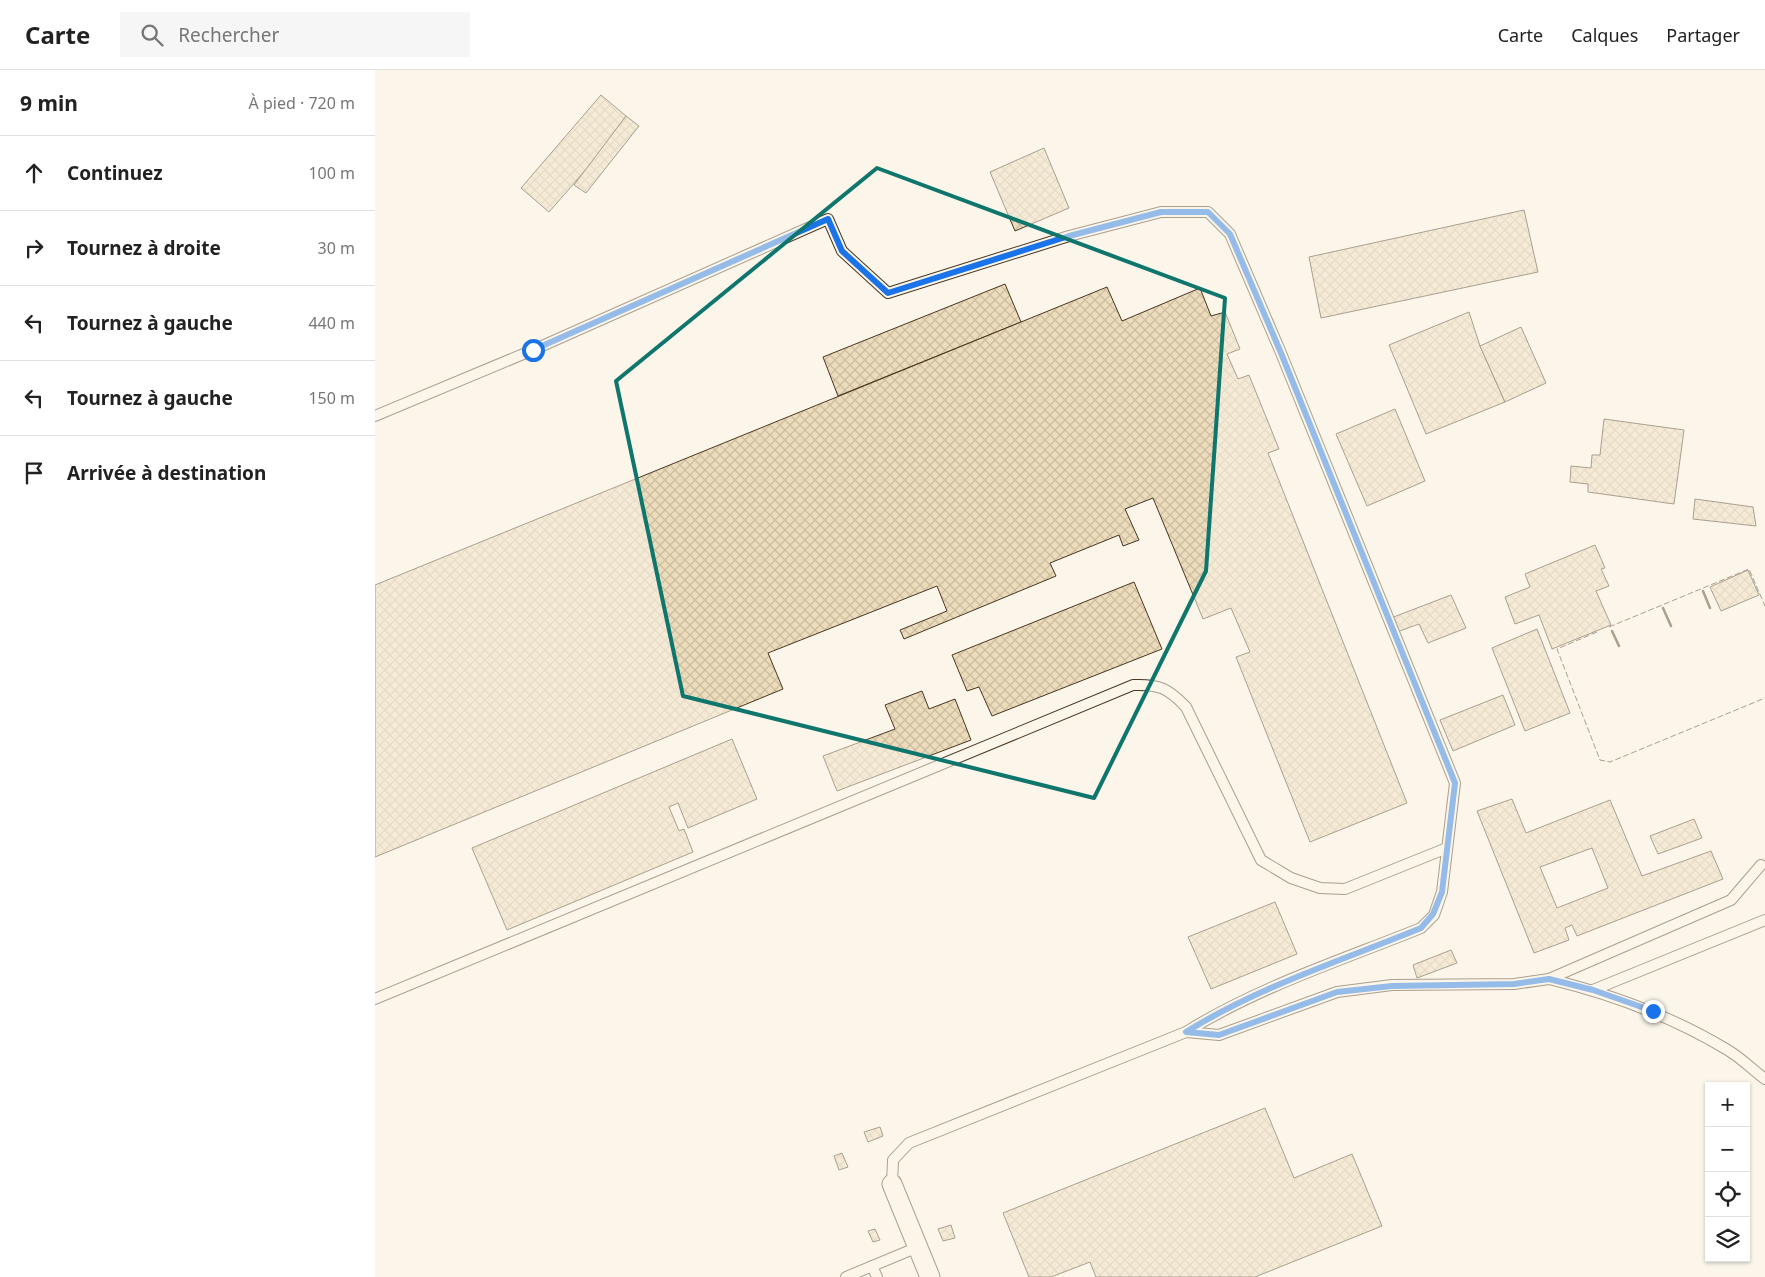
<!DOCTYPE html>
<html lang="fr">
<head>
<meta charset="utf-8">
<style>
  :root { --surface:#fff; --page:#f6f6f6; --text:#222; --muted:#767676; --line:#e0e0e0 }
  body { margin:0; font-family:"Noto Sans",sans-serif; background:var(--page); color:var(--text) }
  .controls { position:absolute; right:15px; bottom:15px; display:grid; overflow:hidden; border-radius:0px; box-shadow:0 1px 4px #0004 }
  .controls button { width:45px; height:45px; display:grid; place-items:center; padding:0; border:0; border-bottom:1px solid var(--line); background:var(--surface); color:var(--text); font:25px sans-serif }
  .stop { position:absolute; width:15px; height:15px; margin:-11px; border:4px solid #1a73e8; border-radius:50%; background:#fff }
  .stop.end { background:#1a73e8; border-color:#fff; box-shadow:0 1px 5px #0008 }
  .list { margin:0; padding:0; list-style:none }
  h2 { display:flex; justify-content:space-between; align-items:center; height:65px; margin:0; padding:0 20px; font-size:21px }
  h2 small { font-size:16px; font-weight:400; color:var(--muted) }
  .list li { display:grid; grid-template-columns:32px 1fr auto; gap:15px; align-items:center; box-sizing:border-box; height:75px; padding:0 20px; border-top:1px solid var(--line) }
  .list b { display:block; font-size:19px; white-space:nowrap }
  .list em { font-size:16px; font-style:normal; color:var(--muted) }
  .icon { flex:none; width:28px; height:28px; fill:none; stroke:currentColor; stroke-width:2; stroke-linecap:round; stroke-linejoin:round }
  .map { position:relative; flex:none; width:1390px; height:1207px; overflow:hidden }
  header { display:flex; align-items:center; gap:30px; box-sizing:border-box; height:70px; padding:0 25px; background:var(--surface); border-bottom:1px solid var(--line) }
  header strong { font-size:24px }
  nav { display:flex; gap:28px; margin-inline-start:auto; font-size:18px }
  .search { width:350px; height:45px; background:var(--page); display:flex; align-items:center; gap:12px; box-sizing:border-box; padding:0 18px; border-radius:0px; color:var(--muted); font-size:19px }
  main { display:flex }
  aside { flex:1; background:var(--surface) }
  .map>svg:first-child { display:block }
</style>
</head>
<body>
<header>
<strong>Carte</strong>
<div class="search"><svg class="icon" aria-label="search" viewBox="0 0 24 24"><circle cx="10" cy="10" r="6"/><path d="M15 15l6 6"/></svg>Rechercher</div>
<nav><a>Carte</a><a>Calques</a><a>Partager</a></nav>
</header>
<main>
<aside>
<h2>9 min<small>À pied · 720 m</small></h2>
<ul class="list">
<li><svg class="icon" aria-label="ahead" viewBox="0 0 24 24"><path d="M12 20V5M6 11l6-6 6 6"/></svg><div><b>Continuez</b></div><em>100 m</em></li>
<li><svg class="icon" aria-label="right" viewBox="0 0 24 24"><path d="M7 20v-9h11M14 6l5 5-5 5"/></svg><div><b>Tournez à droite</b></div><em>30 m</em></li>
<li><svg class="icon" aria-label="left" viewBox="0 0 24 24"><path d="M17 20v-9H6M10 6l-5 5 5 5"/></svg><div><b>Tournez à gauche</b></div><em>440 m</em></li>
<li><svg class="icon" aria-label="left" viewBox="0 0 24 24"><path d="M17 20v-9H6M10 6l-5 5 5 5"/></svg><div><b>Tournez à gauche</b></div><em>150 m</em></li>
<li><svg class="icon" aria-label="arrive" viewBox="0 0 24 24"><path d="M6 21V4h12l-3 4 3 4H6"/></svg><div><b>Arrivée à destination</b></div></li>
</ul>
</aside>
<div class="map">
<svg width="1390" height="1207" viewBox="0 0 1390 1207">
  <defs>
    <pattern id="building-cross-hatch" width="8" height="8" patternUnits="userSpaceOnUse" patternTransform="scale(1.25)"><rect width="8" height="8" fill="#ecdcbc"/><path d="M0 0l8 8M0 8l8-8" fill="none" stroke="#ccbda1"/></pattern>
  </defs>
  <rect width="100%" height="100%" fill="#fbf6e9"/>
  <g fill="url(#building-cross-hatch)" stroke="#4a3520" fill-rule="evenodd">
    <polygon points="226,25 251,46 215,95 174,142 146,118"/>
    <polygon points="251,46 264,56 211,123 199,115"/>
    <polygon points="669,78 694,138 640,161 615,102"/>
    <polygon points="1149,140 1163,202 946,248 934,187"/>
    <polygon points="630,214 646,252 463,326 448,287"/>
    <polygon points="732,217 747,251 825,218 836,246 850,242 865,279 852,284 863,309 874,305 904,379 893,383 1032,733 935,772 861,587 875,582 856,538 828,549 778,428 750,439 764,470 748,476 744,465 675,493 681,506 529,569 525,560 572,541 562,516 393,583 408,619 0,787 0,515"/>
    <polygon points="1094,242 1105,276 1130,332 1051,364 1014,275"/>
    <polygon points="1146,257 1171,313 1130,332 1105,276"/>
    <polygon points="1020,339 1050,411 992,436 961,364"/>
    <polygon points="1229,349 1309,360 1299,434 1213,422 1213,414 1195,412 1196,396 1216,398 1217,385 1225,385"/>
    <polygon points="1320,429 1378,437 1381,456 1318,449"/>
    <polygon points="1220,475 1230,498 1226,499 1234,516 1221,521 1236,555 1177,579 1164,545 1140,554 1130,527 1155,517 1150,504"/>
    <polygon points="1373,500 1384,525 1346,541 1335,517"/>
    <polygon points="759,512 787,579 617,646 604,617 592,621 577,585"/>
    <polygon points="1076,525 1091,558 1053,573 1044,554 1022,562 1016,548"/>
    <polygon points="1162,559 1195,643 1150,661 1117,578"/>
    <polygon points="547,621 554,639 580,629 596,670 462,721 448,686 520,659 510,635"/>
    <polygon points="1128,625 1140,655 1078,681 1065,650"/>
    <polygon points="357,669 382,729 313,758 303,733 294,737 304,761 309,759 318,782 132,860 97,778"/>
    <path d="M1137 729 1151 763 1235 730 1267 806 1336 781 1348 809 1202 866 1197 855 1190 858 1194 870 1159 883 1102 741ZM1217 778 1233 818 1182 838 1165 797Z"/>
    <polygon points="1319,749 1327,768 1283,784 1275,766"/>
    <polygon points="900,832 922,884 836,919 813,867"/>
    <polygon points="1076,880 1082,893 1042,908 1038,895"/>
    <polygon points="890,1038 919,1108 977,1084 1007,1156 880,1207 721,1207 715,1192 676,1207 654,1207 628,1143"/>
    <polygon points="505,1057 508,1066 493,1072 489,1062"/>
    <polygon points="467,1083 473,1097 464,1100 459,1086"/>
    <polygon points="576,1155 580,1168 568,1171 563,1159"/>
    <polygon points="500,1159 505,1170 498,1172 493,1161"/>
  </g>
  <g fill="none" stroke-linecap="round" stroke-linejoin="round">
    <defs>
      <g id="lane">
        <path d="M0 346 158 280 453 149 467 181 513 223 694 166 786 142H833L855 164 906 283 1080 713 1067 822 1059 845 1046 858C967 890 883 917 811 962"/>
        <path d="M1174 909C1236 924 1296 946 1351 979 1365 987 1377 999 1390 1009"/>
        <polyline points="1218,920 1390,850"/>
        <path d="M0 929 758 615C784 614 793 618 811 637L886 790 916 808 945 818 970 819 1072 778"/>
        <polyline points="517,1114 518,1090 534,1073 811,962 844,965 962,922 1017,915 1139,914 1174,909 1356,830 1386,795"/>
        <polyline points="497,1196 502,1207"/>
        <polyline points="471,1207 543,1177"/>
      </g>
      <polyline id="street" points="517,1114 555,1207"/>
    </defs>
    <use href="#lane" stroke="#4a3520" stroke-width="12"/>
    <use href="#street" stroke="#4a3520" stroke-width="21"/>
    <use href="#lane" stroke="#fbf6e9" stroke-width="10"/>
    <use href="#street" stroke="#fbf6e9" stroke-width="19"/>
    <g stroke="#4a3520" stroke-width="1" stroke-dasharray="6 2.5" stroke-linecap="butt">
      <polyline points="1234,557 1374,499 1390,536"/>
      <polyline points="1222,562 1182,579 1225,690 1235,692 1390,628"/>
    </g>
    <g stroke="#4a3520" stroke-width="2.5">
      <polyline points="1328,521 1335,538"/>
      <polyline points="1288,538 1296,556"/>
      <polyline points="1237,561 1244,576"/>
    </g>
  </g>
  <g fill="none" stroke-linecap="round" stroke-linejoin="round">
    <path stroke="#1a73e8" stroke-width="6" d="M158 280 453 149 467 181 513 223 694 166 786 142H833L855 164 906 283 1080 713 1067 822 1058 844 1046 858C968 890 883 917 811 962L844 965 962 922 1017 916 1139 914 1174 909 1218 920 1278 941"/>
  </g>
  <path d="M0 0H1390V1207H0ZM502 98 850 228 831 501 719 728 308 626 241 311Z" fill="#fbf6e9" fill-opacity=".55" fill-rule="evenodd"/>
  <path fill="none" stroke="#0f766e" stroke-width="4" stroke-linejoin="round" d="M502 98 850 228 831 501 719 728 308 626 241 311Z"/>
</svg>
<div class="controls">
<button>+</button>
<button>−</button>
<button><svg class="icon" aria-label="locate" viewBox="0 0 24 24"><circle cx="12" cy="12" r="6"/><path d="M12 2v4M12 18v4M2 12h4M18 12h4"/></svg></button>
<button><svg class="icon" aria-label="layers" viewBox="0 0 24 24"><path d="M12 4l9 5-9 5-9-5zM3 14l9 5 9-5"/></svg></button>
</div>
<div class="stop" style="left:158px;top:280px"></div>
<div class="stop end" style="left:1278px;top:941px"></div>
</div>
</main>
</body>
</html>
